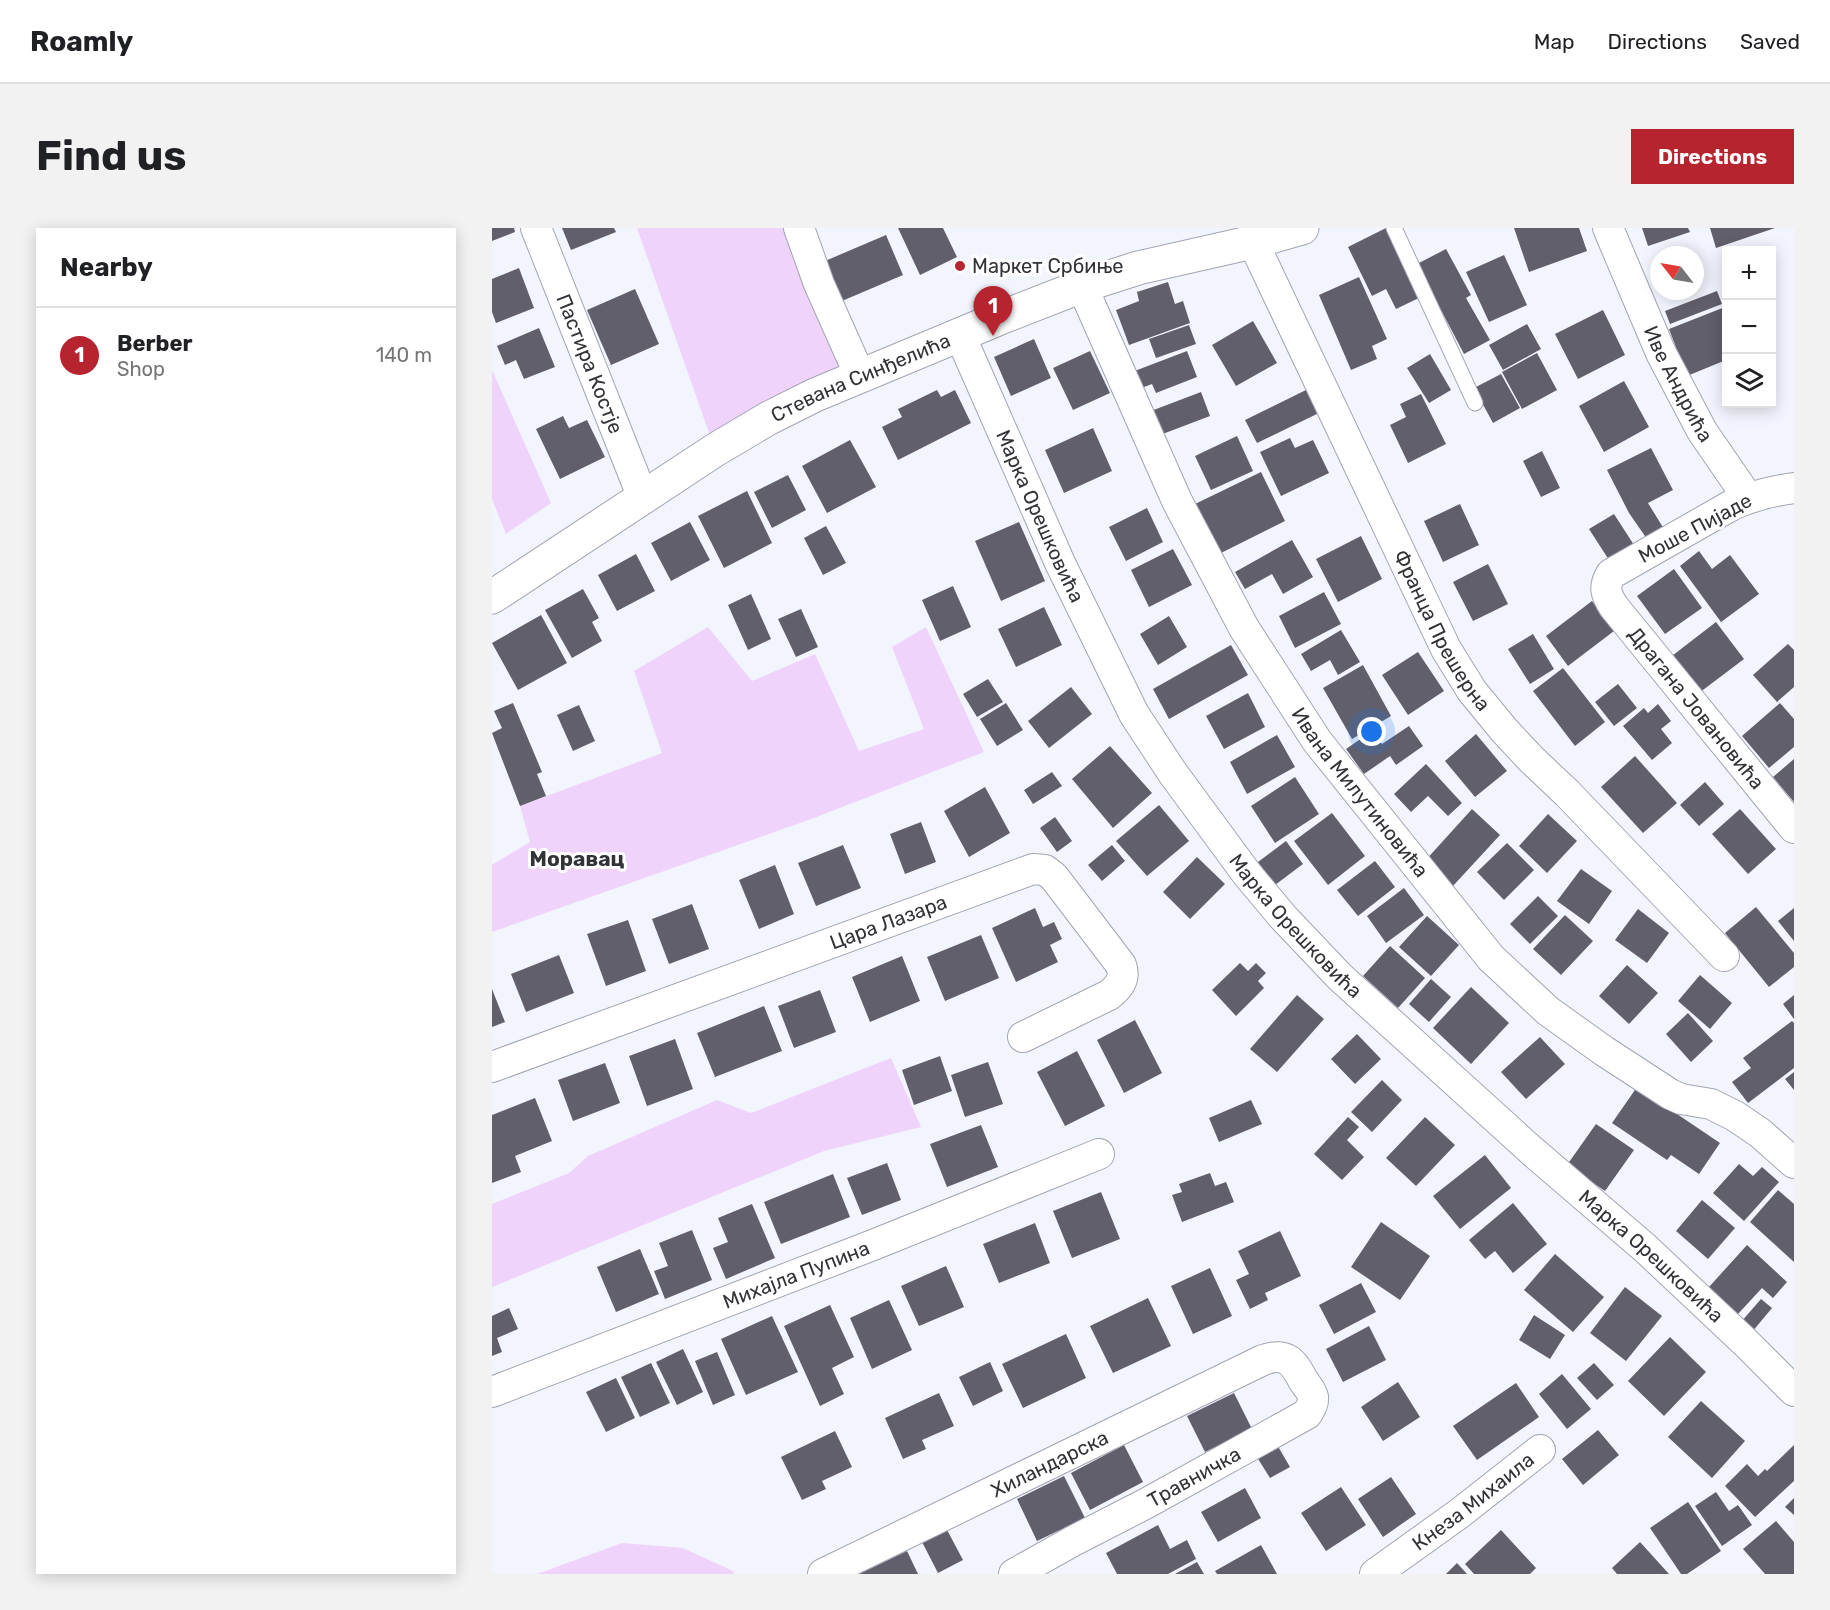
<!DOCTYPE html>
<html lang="en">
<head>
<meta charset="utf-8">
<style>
  :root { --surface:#fff; --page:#f2f2f2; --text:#202124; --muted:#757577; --line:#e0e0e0; --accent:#b5242f }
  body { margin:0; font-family:Rubik,sans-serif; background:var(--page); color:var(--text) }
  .controls { position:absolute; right:18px; top:18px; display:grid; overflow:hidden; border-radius:0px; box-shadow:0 3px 15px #0003 }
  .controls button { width:54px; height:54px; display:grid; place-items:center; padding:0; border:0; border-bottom:2px solid var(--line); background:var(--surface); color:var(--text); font:30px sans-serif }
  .compass { position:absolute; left:1158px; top:18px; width:54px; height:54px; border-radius:50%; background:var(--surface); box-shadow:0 3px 15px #0003; rotate:301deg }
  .you { position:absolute; left:880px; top:504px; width:21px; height:21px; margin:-15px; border:4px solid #fff; border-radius:50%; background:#1a73e8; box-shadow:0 0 0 9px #1a73e833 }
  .badge { display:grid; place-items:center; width:39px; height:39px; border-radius:50%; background:var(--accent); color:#fff; font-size:20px; font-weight:700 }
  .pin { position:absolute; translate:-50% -50px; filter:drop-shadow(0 2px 3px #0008) }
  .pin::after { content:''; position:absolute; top:32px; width:21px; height:18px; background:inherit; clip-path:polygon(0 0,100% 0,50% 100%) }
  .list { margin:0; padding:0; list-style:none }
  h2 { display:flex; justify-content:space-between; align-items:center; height:78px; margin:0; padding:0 24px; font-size:26px }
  h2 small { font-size:20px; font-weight:400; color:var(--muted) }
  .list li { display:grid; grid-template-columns:39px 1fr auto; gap:18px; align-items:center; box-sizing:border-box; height:96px; padding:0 24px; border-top:2px solid var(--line) }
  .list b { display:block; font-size:22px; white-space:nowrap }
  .list p { margin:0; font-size:20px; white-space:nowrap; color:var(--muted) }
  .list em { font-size:20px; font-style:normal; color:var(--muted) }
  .icon { flex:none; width:33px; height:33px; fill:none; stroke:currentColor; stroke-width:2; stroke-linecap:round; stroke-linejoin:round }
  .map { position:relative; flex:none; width:1302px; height:1346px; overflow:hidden; border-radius:0px }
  header { display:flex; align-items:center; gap:36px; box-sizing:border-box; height:84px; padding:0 30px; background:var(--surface); border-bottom:2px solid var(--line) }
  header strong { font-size:28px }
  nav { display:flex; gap:33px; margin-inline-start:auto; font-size:21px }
  .intro { display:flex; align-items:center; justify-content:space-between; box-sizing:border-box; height:144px; padding:0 36px }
  h1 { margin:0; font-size:42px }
  .button { padding:15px 27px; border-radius:0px; background:var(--accent); color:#fff; font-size:21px; font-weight:700 }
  main { display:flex; gap:36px; padding:0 36px }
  aside { flex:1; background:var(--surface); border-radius:0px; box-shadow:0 3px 15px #0003 }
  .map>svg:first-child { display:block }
</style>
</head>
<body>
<header>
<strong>Roamly</strong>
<nav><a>Map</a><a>Directions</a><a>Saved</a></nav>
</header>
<div class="intro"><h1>Find us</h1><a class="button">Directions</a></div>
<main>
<aside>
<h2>Nearby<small></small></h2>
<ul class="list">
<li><span class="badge">1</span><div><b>Berber</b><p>Shop</p></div><em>140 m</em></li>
</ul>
</aside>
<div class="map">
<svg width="1302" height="1346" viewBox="0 0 1302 1346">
  <rect width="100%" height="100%" fill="#f3f5fe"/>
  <g fill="#efd3fa">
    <polygon points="145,0 313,0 368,148 223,222"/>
    <polygon points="0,142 59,275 14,306 0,271"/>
    <polygon points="216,399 260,453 323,426 367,523 432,501 400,419 434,399 492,524 322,590 0,704 0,637 38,614 28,578 170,525 142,443"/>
    <polygon points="399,830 429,899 332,923 0,1059 0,976 77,945 96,928 225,872 259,885"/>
    <polygon points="130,1315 191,1320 241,1343 242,1346 45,1346"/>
  </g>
  <g fill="#625f6c">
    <polygon points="0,0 22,0 23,4 0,13"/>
    <polygon points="70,0 122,0 124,4 79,22"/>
    <polygon points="406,0 451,0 465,29 428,47"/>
    <polygon points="894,0 898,0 931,68 904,81 894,61 880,68 856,19"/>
    <polygon points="1022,0 1087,0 1095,23 1037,44"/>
    <polygon points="1150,0 1196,0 1198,4 1156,18"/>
    <polygon points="1218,0 1283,0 1224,20"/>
    <polygon points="394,7 411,47 350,73 333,33"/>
    <polygon points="954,21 979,67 974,70 998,112 972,126 925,36"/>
    <polygon points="1012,27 1035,77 997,94 974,44"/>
    <polygon points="27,40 42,80 4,95 0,84 0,51"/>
    <polygon points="867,49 895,111 880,118 885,131 859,142 827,67"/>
    <polygon points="676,54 683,76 691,73 698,95 637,117 624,82 647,73 645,64"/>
    <polygon points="143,61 167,116 119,137 95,82"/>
    <polygon points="1225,63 1230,76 1178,96 1173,83"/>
    <polygon points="1233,79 1234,84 1234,132 1195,148 1177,101"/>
    <polygon points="1111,82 1133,127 1086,151 1063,106"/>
    <polygon points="761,93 785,135 744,158 720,117"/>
    <polygon points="1035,96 1049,121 1011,142 997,117"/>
    <polygon points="697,97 704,116 664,130 657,111"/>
    <polygon points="47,100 63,139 32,151 24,132 13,137 5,118"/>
    <polygon points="542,111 559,150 519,168 502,129"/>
    <polygon points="598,123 618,165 581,182 561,140"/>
    <polygon points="695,123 705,149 664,165 660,156 647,161 640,144"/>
    <polygon points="1045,125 1065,162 1030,181 1010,144"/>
    <polygon points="938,126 959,162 937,175 915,140"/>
    <polygon points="1009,146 1028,180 1001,195 982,160"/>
    <polygon points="1132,153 1157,199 1112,224 1087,178"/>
    <polygon points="818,160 829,184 765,215 753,192"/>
    <polygon points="445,162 449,169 463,162 479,195 406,232 390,199 410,189 406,181"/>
    <polygon points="709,164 718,188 668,207 659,183"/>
    <polygon points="929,166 954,216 916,235 898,197 914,189 908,176"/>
    <polygon points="71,188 77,200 95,192 113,229 68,251 44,201"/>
    <polygon points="601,200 620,243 572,265 553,222"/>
    <polygon points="745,208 761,243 719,262 703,228"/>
    <polygon points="798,210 803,220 821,212 837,245 789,268 768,224"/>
    <polygon points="358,212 384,259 335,285 310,238"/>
    <polygon points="1159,220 1181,262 1156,275 1172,301 1155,311 1137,285 1115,242"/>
    <polygon points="1050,223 1068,260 1049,269 1031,233"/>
    <polygon points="769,244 793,293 725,327 701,277"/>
    <polygon points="296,247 314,282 280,300 262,264"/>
    <polygon points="255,263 280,315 232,340 206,288"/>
    <polygon points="968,276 987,317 951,334 932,293"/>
    <polygon points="655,280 671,314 634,333 617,299"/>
    <polygon points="1122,286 1142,317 1117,332 1097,301"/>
    <polygon points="198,294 218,332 179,353 159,315"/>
    <polygon points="527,294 553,353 509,373 483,313"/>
    <polygon points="334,298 354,335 331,347 312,310"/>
    <polygon points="869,308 890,351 846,374 824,331"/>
    <polygon points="800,312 821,349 791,366 780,346 753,361 743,344"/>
    <polygon points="681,321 700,357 657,379 639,342"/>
    <polygon points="1207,323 1220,341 1238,327 1267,366 1229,394 1188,338"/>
    <polygon points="144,326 163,363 125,383 106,347"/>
    <polygon points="996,336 1016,376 981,393 961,354"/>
    <polygon points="1182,341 1210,380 1173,406 1145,368"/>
    <polygon points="461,358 479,399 448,413 430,372"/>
    <polygon points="91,361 107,390 100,394 110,413 80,430 53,382"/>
    <polygon points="832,364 849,396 803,420 787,388"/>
    <polygon points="259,366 279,411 256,422 236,377"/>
    <polygon points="1100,373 1122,403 1076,438 1054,408"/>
    <polygon points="552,379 570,417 524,439 506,401"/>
    <polygon points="309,381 326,419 304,429 286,391"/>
    <polygon points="49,387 75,435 26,462 0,415"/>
    <polygon points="677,388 695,419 666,437 648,406"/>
    <polygon points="1224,394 1252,431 1203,468 1176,431"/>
    <polygon points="849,402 868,434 846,447 838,432 819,443 809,426"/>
    <polygon points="1041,406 1062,441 1038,456 1016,421"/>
    <polygon points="1296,416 1302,422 1302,459 1285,474 1261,447"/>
    <polygon points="739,417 756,447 677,491 661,461"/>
    <polygon points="926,424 952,463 916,487 890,447"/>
    <polygon points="871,437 899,488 860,511 831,460"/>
    <polygon points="1071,440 1113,494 1083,518 1041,463"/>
    <polygon points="496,451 511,474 485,489 471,466"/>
    <polygon points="1126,456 1145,480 1122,498 1103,474"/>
    <polygon points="579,459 600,486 557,520 536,493"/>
    <polygon points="756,465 773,499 732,521 714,488"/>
    <polygon points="21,475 50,544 45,546 54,568 28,578 0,505 10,500 2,483"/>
    <polygon points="514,475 531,502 505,518 488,491"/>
    <polygon points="1288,475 1302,491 1302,519 1277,540 1250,508"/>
    <polygon points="1166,476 1179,493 1169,501 1180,515 1160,532 1131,498 1152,480 1156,485"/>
    <polygon points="87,477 103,513 81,523 65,487"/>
    <polygon points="917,498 931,518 904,537 898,528 872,546 854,521 880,503 890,516"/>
    <polygon points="984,506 1015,543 983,569 953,533"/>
    <polygon points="785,507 803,539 755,566 738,534"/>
    <polygon points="618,518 660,565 621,600 580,551"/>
    <polygon points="1143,528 1185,575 1151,605 1109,559"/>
    <polygon points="1302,531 1302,574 1281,549"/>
    <polygon points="934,536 970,575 956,588 936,568 919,584 902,566"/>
    <polygon points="560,544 570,558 541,576 532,562"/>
    <polygon points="803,549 827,586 783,615 759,578"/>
    <polygon points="1213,554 1232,576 1207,598 1188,577"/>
    <polygon points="493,559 518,605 477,629 452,583"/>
    <polygon points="667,577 697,613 655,648 624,613"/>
    <polygon points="980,581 1008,607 960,659 932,634"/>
    <polygon points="1248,581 1284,621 1256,646 1220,606"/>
    <polygon points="840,585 873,628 836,657 802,613"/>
    <polygon points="1056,586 1085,613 1055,645 1027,618"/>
    <polygon points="563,589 580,613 565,624 548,600"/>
    <polygon points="429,594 444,634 413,646 398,606"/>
    <polygon points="794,613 811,636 783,657 766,634"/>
    <polygon points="1015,615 1042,642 1012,672 985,644"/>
    <polygon points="351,617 369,660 324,678 306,635"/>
    <polygon points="620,617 633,633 610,653 596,637"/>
    <polygon points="705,629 733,656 698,691 671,664"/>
    <polygon points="883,633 903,659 866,688 845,662"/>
    <polygon points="283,637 302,686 267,701 247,652"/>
    <polygon points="1089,641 1120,663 1097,696 1065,673"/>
    <polygon points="912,660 932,687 894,715 875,688"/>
    <polygon points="1046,668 1066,688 1038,716 1018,696"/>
    <polygon points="200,676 217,721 177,736 160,691"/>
    <polygon points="1264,679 1302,725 1302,739 1277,759 1233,705"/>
    <polygon points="543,680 551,699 562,694 570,711 558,717 566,734 524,754 500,700"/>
    <polygon points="1302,680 1302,713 1286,693"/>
    <polygon points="1146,681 1177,705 1155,735 1123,712"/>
    <polygon points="1073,687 1101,713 1069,747 1041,721"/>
    <polygon points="935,688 967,717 939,748 907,719"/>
    <polygon points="136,692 154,743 114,758 95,706"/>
    <polygon points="489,707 507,750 453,773 435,729"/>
    <polygon points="898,718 933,750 906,780 871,748"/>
    <polygon points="67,727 82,765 34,784 19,746"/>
    <polygon points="410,728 428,773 378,794 360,749"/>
    <polygon points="748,735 756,743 764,735 774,745 766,753 772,760 744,788 720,762"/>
    <polygon points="1135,737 1166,765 1137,796 1107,768"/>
    <polygon points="1208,747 1240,775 1218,801 1186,773"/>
    <polygon points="939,751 959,769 937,794 917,776"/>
    <polygon points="979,759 1017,795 979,836 941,800"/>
    <polygon points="0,761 13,794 0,799"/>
    <polygon points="328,762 344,804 302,820 286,778"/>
    <polygon points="805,767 832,791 785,844 758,821"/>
    <polygon points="1302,767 1302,791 1291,776"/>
    <polygon points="272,778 290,823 223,849 205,805"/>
    <polygon points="1196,785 1221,813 1199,834 1174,806"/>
    <polygon points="643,792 670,845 632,865 605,812"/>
    <polygon points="1300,793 1302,795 1302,840 1256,875 1240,854 1259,840 1251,830"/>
    <polygon points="865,806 889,831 863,856 839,831"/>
    <polygon points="1048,809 1073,836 1034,871 1009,844"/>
    <polygon points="183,811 201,861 155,878 137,828"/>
    <polygon points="585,823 613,878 573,898 545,844"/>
    <polygon points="448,828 460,863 422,877 410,842"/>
    <polygon points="496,834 511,876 473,889 459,847"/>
    <polygon points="113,835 128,875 81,893 66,852"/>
    <polygon points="1302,844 1302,862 1293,851"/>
    <polygon points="890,852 910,872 880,904 859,884"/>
    <polygon points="1145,859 1228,915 1207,946 1179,927 1175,932 1120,895"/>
    <polygon points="43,870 60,913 23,928 29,944 0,955 0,887"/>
    <polygon points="759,872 770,896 727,914 717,890"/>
    <polygon points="856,889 867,899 855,912 872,929 850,952 822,926"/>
    <polygon points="933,889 963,917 924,958 894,930"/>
    <polygon points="1104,896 1142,922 1113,963 1075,937"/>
    <polygon points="489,897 506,939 455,959 438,916"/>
    <polygon points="993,927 1019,960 968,1001 941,968"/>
    <polygon points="395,935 409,972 370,987 355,950"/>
    <polygon points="1247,936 1261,948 1270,939 1287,954 1252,993 1221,965"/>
    <polygon points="718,945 723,958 734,954 742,974 690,994 680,967 690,964 687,956"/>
    <polygon points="341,946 358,989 289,1016 272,974"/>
    <polygon points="1286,962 1302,976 1302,1034 1258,994"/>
    <polygon points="609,964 628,1011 580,1030 561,983"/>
    <polygon points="1210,972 1243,1000 1216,1031 1184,1003"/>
    <polygon points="1021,975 1055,1016 1021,1045 1003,1023 993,1031 977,1012"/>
    <polygon points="260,976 283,1030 234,1051 221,1020 236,1014 226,990"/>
    <polygon points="889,994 938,1028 908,1072 859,1039"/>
    <polygon points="543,995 558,1035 507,1055 491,1016"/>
    <polygon points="200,1002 220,1052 173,1071 162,1043 176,1038 167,1015"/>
    <polygon points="788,1003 809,1048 773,1065 776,1072 758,1081 744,1052 757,1046 746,1023"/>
    <polygon points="1255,1017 1295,1054 1281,1070 1270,1060 1246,1086 1217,1059"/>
    <polygon points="148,1021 167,1066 124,1084 105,1039"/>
    <polygon points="1063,1026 1112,1069 1081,1104 1032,1062"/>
    <polygon points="454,1038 472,1079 427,1098 409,1058"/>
    <polygon points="718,1040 740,1088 701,1106 679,1058"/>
    <polygon points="869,1055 884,1084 842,1106 827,1077"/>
    <polygon points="1133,1059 1170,1088 1134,1133 1098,1105"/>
    <polygon points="656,1070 679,1118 621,1145 598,1098"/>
    <polygon points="1269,1071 1280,1080 1260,1104 1249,1094"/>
    <polygon points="397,1072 420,1122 380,1141 358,1090"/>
    <polygon points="338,1077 362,1129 340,1140 352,1166 328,1178 292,1098"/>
    <polygon points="17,1080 26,1101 5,1110 10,1124 0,1128 0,1088"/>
    <polygon points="1042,1087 1073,1107 1058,1131 1027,1112"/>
    <polygon points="280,1088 306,1144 254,1167 229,1111"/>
    <polygon points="877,1098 894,1132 851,1154 834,1121"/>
    <polygon points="574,1106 594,1150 531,1180 510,1136"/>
    <polygon points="1178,1109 1214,1144 1172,1188 1136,1153"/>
    <polygon points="191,1121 211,1164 185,1177 164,1134"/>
    <polygon points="225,1124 243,1167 221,1177 203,1133"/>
    <polygon points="498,1134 511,1163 481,1178 467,1149"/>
    <polygon points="159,1135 178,1175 148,1189 129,1149"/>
    <polygon points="1102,1135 1122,1157 1105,1172 1085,1150"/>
    <polygon points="1070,1146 1099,1181 1075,1201 1047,1166"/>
    <polygon points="124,1150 143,1190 114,1204 94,1164"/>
    <polygon points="906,1154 928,1189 891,1213 869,1179"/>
    <polygon points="1024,1155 1047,1189 985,1232 961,1198"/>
    <polygon points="447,1165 462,1198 430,1212 434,1221 411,1231 393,1190"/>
    <polygon points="742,1165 760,1201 713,1224 695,1188"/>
    <polygon points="1209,1173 1253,1213 1220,1250 1176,1209"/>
    <polygon points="1106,1202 1127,1227 1091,1257 1070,1231"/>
    <polygon points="343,1203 360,1239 330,1253 334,1261 310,1272 289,1229"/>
    <polygon points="784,1215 798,1239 778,1250 763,1226"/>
    <polygon points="632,1217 651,1254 598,1282 579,1245"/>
    <polygon points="1302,1217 1302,1253 1263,1289 1233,1258 1255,1236 1266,1248 1273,1241 1275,1243"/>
    <polygon points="572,1248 593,1290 545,1313 525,1271"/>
    <polygon points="899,1249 924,1286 891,1309 866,1271"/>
    <polygon points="849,1259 874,1297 834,1323 809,1285"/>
    <polygon points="753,1260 769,1290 726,1314 709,1284"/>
    <polygon points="1224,1264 1237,1283 1246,1277 1260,1297 1230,1318 1203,1278"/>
    <polygon points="1302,1270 1302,1287 1293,1279"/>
    <polygon points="1196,1274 1229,1323 1195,1346 1189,1346 1158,1300"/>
    <polygon points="1284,1293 1302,1314 1302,1346 1273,1346 1251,1321"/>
    <polygon points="666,1297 678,1321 695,1312 704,1331 676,1346 625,1346 614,1325"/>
    <polygon points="454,1300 471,1332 446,1345 429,1312"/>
    <polygon points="1009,1302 1044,1340 1038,1346 982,1346 973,1336"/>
    <polygon points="1148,1314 1177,1346 1125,1346 1120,1340"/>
    <polygon points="769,1317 785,1346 725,1346 723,1343"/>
    <polygon points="415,1323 426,1346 367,1346"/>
    <polygon points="705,1334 712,1346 683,1346"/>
    <polygon points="965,1335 975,1346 954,1346"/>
  </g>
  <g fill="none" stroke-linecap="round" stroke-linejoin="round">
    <defs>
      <polyline id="service" points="902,0 983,175"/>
      <g id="minor">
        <path id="s1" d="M44 0 151 270"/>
        <polyline points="307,0 327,56 368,148"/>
        <path id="s2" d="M1116 0 1169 125 1210 203 1256 270"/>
        <path id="s3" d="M761 14 954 421 980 463 1012 502 1039 531 1075 565 1232 728"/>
        <path id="s4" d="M590 58 685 273 752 400 825 513 999 730 1056 783 1112 823 1178 866 1189 871 1219 876 1243 888 1268 905 1302 935"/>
        <path id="s5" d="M468 107 568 335 642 486 680 544 755 646 791 689 848 749 1040 923 1153 1020 1253 1114 1302 1163"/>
        <path id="s6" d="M1302 260C1280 263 1260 268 1240 277L1119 346C1111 359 1114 367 1122 379L1302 600"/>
        <path id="s7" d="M0 839 541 641 553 642 562 649 629 737C634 751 627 759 617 767L531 809"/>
        <path id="s8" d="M0 1164 381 1017 607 926"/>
        <path id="s9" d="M331 1346 771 1132C794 1124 801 1133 811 1152 814 1157 820 1163 821 1169 822 1175 818 1181 815 1186L655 1275 581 1313 522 1346"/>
        <path id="s10" d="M883 1346 968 1285 1048 1222"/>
      </g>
      <g id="tertiary">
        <path id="s11" d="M0 369 223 222 277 190 323 167 508 90 590 58 646 40 761 14 810 0"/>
      </g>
    </defs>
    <use href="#service" stroke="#a1a5b3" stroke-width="17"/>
    <use href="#minor" stroke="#a1a5b3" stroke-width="32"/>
    <use href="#tertiary" stroke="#a1a5b3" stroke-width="35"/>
    <use href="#service" stroke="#fff" stroke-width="15"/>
    <use href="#minor" stroke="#fff" stroke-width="30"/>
    <use href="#tertiary" stroke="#fff" stroke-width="33"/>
  </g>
  <circle fill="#b5242f" stroke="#fff" stroke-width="2" cx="468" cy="38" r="6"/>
  <g text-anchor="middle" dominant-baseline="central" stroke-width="6" stroke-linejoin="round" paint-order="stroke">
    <g font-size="20" fill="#313338" stroke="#fff" text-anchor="start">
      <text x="480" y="38">Маркет Србиње</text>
    </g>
    <g font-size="20" fill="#313338" stroke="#fff">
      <text stroke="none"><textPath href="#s1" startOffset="146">Пастира Костје</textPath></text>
      <text stroke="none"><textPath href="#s11" startOffset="430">Стевана Синђелића</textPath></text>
      <text stroke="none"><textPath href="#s2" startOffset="171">Иве Андрића</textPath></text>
      <text stroke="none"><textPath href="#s5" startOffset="198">Марка Орешковића</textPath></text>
      <text transform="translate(1203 300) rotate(-28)">Моше Пијаде</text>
      <text stroke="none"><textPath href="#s3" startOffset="432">Франца Прешерна</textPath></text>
      <text stroke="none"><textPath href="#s6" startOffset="370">Драгана Јовановића</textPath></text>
      <text stroke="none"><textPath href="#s4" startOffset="580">Ивана Милутиновића</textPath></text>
      <text stroke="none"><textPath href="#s7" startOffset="422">Цара Лазара</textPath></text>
      <text stroke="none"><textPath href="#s5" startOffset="684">Марка Орешковића</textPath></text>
      <text stroke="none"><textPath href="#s5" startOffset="1170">Марка Орешковића</textPath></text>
      <text stroke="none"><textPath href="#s8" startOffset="326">Михајла Пупина</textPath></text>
      <text stroke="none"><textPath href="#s9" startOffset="252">Хиландарска</textPath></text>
      <text transform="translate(702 1249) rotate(-29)">Травничка</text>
      <text stroke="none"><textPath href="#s10" startOffset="122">Кнеза Михаила</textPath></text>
    </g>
    <g font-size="21" font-weight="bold" fill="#313338" stroke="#fff">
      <text x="85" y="630">Моравац</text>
    </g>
  </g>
</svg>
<div class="controls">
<button>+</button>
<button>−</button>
<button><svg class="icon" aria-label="layers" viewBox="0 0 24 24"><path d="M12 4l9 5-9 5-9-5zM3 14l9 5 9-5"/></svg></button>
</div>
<svg class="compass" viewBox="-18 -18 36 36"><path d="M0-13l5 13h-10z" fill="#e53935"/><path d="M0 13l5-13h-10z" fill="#757577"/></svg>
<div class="you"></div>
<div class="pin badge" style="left:501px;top:108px">1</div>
</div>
</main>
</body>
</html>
